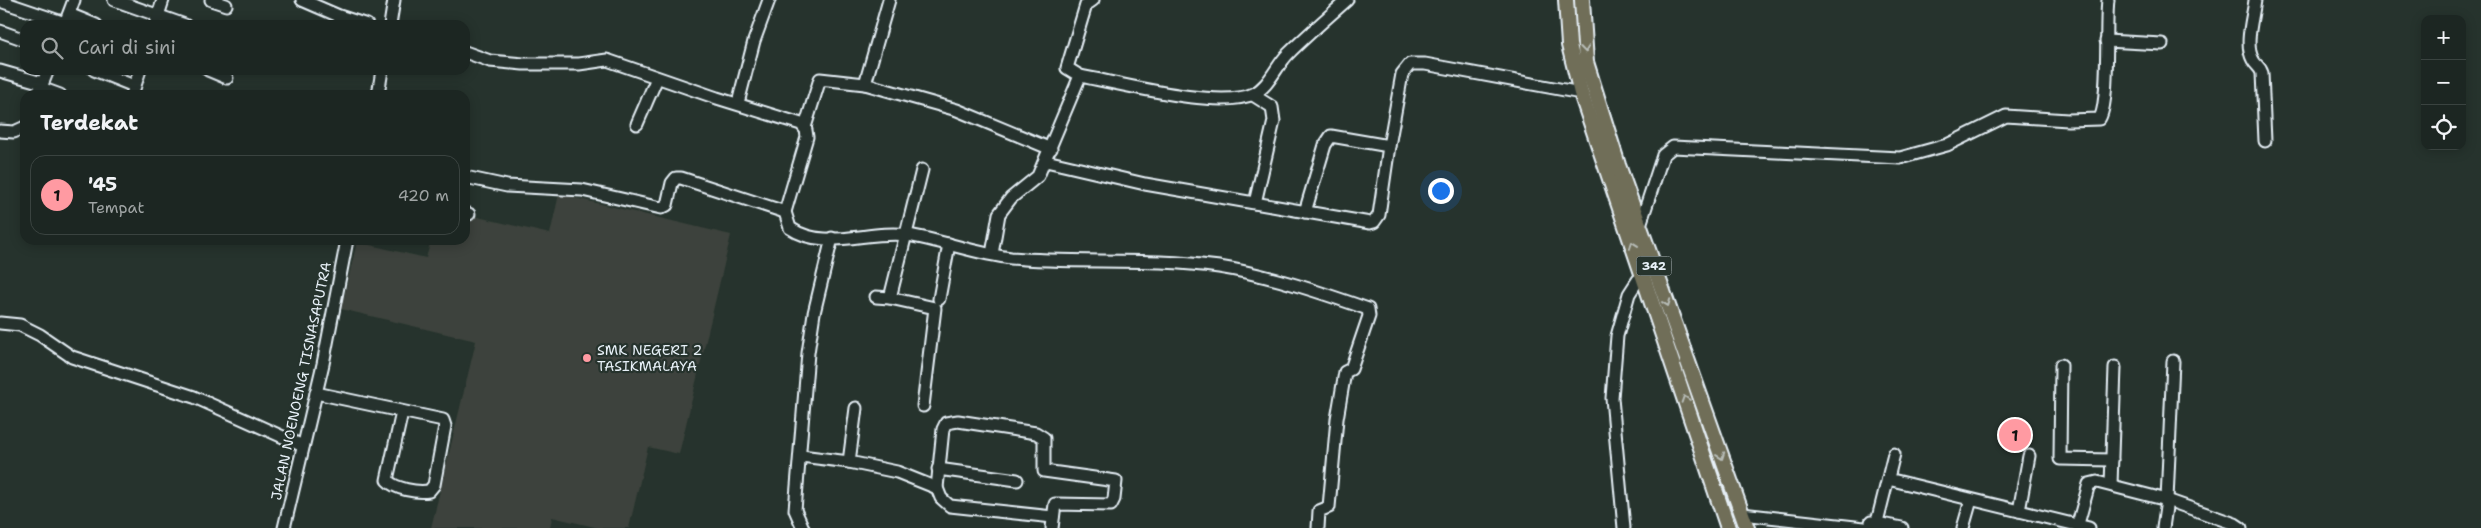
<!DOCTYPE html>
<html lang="id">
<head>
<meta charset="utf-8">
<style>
  :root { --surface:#1c2622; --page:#252e2a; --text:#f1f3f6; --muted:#a0a5a5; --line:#3a4340; --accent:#ff9aa2 }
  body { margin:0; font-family:"Shantell Sans",sans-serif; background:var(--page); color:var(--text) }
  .controls { position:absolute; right:15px; top:15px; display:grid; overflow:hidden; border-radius:10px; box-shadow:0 2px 12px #0003 }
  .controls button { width:45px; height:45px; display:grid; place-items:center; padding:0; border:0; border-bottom:1px solid var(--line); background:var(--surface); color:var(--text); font:25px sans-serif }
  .you { position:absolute; left:1440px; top:190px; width:18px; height:18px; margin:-12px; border:4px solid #fff; border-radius:50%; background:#1a73e8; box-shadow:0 0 0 8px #1a73e833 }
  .badge { display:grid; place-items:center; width:32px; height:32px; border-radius:50%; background:var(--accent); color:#111; font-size:16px; font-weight:700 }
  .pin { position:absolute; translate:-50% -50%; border:2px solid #fff; box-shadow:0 1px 5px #0006 }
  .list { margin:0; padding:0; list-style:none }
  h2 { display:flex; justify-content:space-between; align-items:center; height:65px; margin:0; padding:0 20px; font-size:21px }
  h2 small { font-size:16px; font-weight:400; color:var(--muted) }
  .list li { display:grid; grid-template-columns:32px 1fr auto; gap:15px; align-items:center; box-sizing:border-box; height:80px; margin:0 10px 10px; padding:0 10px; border:1px solid var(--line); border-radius:15px }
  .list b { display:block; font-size:19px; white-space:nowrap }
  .list p { margin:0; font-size:16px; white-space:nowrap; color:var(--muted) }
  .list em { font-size:16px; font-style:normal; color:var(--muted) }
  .icon { flex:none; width:28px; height:28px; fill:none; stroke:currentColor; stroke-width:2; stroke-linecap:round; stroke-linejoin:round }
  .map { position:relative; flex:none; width:2481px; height:528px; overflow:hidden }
  .search { position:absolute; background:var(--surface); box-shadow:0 2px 12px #0003; left:20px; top:20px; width:450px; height:55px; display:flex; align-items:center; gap:12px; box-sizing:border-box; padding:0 18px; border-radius:15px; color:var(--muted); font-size:19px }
  .panel { position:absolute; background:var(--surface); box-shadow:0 2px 12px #0003; left:20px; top:90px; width:450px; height:155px; border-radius:15px }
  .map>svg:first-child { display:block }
</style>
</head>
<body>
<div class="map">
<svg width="2481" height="528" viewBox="0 0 2481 528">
  <rect width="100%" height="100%" fill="#26332d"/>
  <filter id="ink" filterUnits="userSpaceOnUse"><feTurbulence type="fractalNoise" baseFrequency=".02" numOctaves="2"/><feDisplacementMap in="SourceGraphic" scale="10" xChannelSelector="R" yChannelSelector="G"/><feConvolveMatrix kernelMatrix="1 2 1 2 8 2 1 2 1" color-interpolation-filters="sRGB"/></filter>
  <g filter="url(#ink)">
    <polygon fill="#3c433c" points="559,194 731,235 679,454 648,447 629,528 599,528 552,517 550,528 431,528 476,341 341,309 357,242 426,258 431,240 465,240 465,214 550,234"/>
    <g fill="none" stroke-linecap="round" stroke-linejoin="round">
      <defs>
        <g id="minor">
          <polyline points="114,0 185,25"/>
          <polyline points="211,0 226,5"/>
          <polyline points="302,0 339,16 367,25"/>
          <path d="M2255 0C2253 18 2244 44 2253 60 2256 66 2260 66 2262 73L2265 141"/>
          <polyline points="0,1 65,23"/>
          <polyline points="69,14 96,25"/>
          <polyline points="66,21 74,0"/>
          <polyline points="155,25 163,0"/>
          <polyline points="390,25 394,0"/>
          <polyline points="0,31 25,40"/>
          <polyline points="2106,41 2162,44"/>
          <path d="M465 52 490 61 523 64H579L607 60 717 98 801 124 806 130 807 137 785 212 790 228C825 252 869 229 908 235 943 241 977 254 1011 258 1080 264 1150 257 1219 267 1269 275 1320 292 1368 309L1369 316 1351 369 1345 372 1337 419 1329 507 1319 511 1318 528"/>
          <polyline points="94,70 134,86"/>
          <polyline points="208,70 227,78"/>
          <polyline points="0,71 42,83"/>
          <polyline points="1080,76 1067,68 1086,5 1093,0"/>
          <polyline points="865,84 957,110 1051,149"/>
          <polyline points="41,88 60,95"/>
          <polyline points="38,95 48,70"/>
          <polyline points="132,95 140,70"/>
          <polyline points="378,95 382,70"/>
          <polyline points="1253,95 1272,107 1274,121 1255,203"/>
          <polyline points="738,103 754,41 769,0"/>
          <polyline points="637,124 657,78"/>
          <polyline points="805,127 820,79 865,84 889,0"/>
          <polyline points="0,131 14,132 25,127"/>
          <polyline points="1046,161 1145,184 1370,223 1374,222 1379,215 1389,146"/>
          <polyline points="465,177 507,186 582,190 661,208 667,205 672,183 676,178 681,178 785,212"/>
          <polyline points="1305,212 1325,145 1331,136 1389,146 1402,74 1410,64 1425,64 1581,93"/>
          <polyline points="465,213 469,214"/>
          <path d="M1640 225 1663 155 1673 147 1900 158 1947 145 2006 116 2068 120 2099 119C2110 106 2105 22 2108 0"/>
          <path d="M992 254 999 214 1011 198 1038 176 1080 76C1119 83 1219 110 1253 94 1269 87 1276 66 1288 54 1307 35 1327 18 1347 0"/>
          <polyline points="876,297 890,298 935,308 923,406"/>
          <polyline points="890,298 922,170"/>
          <polyline points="939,299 949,244"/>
          <polyline points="0,323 20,325 40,335 72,357 194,397 303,446"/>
          <polyline points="2061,365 2060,459 2112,460"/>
          <path d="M316 393 443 420 445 426 434 485 429 491C417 493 395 489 387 480L402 412"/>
          <polyline points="801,456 849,462 897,472 937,488 941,498 950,506 1053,517"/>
          <polyline points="849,462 856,408"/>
          <polyline points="938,469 1017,480"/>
          <polyline points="1888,479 2089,528"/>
          <polyline points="2111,485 2115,367"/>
          <polyline points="937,488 943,429 946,423 958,421 1036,433 1044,438 1044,471 1116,481 1114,499 1111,505 1055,504 1052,528"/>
          <polyline points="2019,511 2029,456"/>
          <polyline points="1742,514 1864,528"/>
          <polyline points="1871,522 1902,528"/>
          <polyline points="1877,522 1894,454"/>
          <polyline points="2078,524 2089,484 2097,482 2167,500 2235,524 2241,528"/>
          <polyline points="284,528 323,364 347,240"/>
          <polyline points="803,528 795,510 808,353 814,313 832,238"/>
          <polyline points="1624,528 1612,398 1617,336 1629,294 1638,280 1644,276"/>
          <polyline points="1963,528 1971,500"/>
          <polyline points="2163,528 2167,500 2173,361"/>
        </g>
        <g id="major">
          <polyline points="1566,0 1569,45 1581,93 1728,528"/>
          <polyline points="1582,0 1586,62 1618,165 1747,528"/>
        </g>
      </defs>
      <use href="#minor" stroke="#e8f1f8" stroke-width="15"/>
      <use href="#major" stroke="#e8f1f8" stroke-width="18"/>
      <use href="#minor" stroke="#26332d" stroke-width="11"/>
      <use href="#major" stroke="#706e59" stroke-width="14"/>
    </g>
    <defs><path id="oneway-chevron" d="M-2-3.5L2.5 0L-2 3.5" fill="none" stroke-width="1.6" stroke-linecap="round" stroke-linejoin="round" transform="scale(1.25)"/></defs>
    <g stroke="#b8bdb8">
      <use href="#oneway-chevron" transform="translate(1585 49) rotate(84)"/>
      <use href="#oneway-chevron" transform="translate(1633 245) rotate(-110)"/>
      <use href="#oneway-chevron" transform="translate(1667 303) rotate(70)"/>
      <use href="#oneway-chevron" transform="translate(1685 399) rotate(-108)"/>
      <use href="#oneway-chevron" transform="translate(1721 456) rotate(70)"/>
    </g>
  </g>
  <circle fill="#ff9aa2" stroke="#26332d" stroke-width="2" cx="587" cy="358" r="5"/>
  <g text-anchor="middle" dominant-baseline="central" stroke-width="4.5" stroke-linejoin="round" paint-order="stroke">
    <rect fill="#26332d" stroke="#aeb8bb" stroke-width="1" x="1636.5" y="256.5" width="35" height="19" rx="4"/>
    <g font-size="12" font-weight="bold" fill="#e8f1f8">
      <text x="1654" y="266">342</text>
    </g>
    <g font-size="14" fill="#e8f1f8" stroke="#26332d" text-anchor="start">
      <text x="597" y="350">SMK NEGERI 2<tspan x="597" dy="16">TASIKMALAYA</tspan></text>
    </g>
    <g font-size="14" fill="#e8f1f8" stroke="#26332d">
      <text transform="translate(301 381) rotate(-78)">JALAN NOENOENG TISNASAPUTRA</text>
    </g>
  </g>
</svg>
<div class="controls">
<button>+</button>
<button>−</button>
<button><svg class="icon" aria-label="locate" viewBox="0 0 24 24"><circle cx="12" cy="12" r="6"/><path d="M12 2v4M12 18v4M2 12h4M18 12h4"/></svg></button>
</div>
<div class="you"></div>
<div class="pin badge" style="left:2015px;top:435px">1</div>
<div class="search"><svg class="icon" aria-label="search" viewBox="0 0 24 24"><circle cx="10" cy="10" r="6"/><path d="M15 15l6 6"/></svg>Cari di sini</div>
<section class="panel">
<h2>Terdekat<small></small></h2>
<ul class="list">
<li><span class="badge">1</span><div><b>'45</b><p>Tempat</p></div><em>420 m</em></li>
</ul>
</section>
</div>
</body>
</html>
